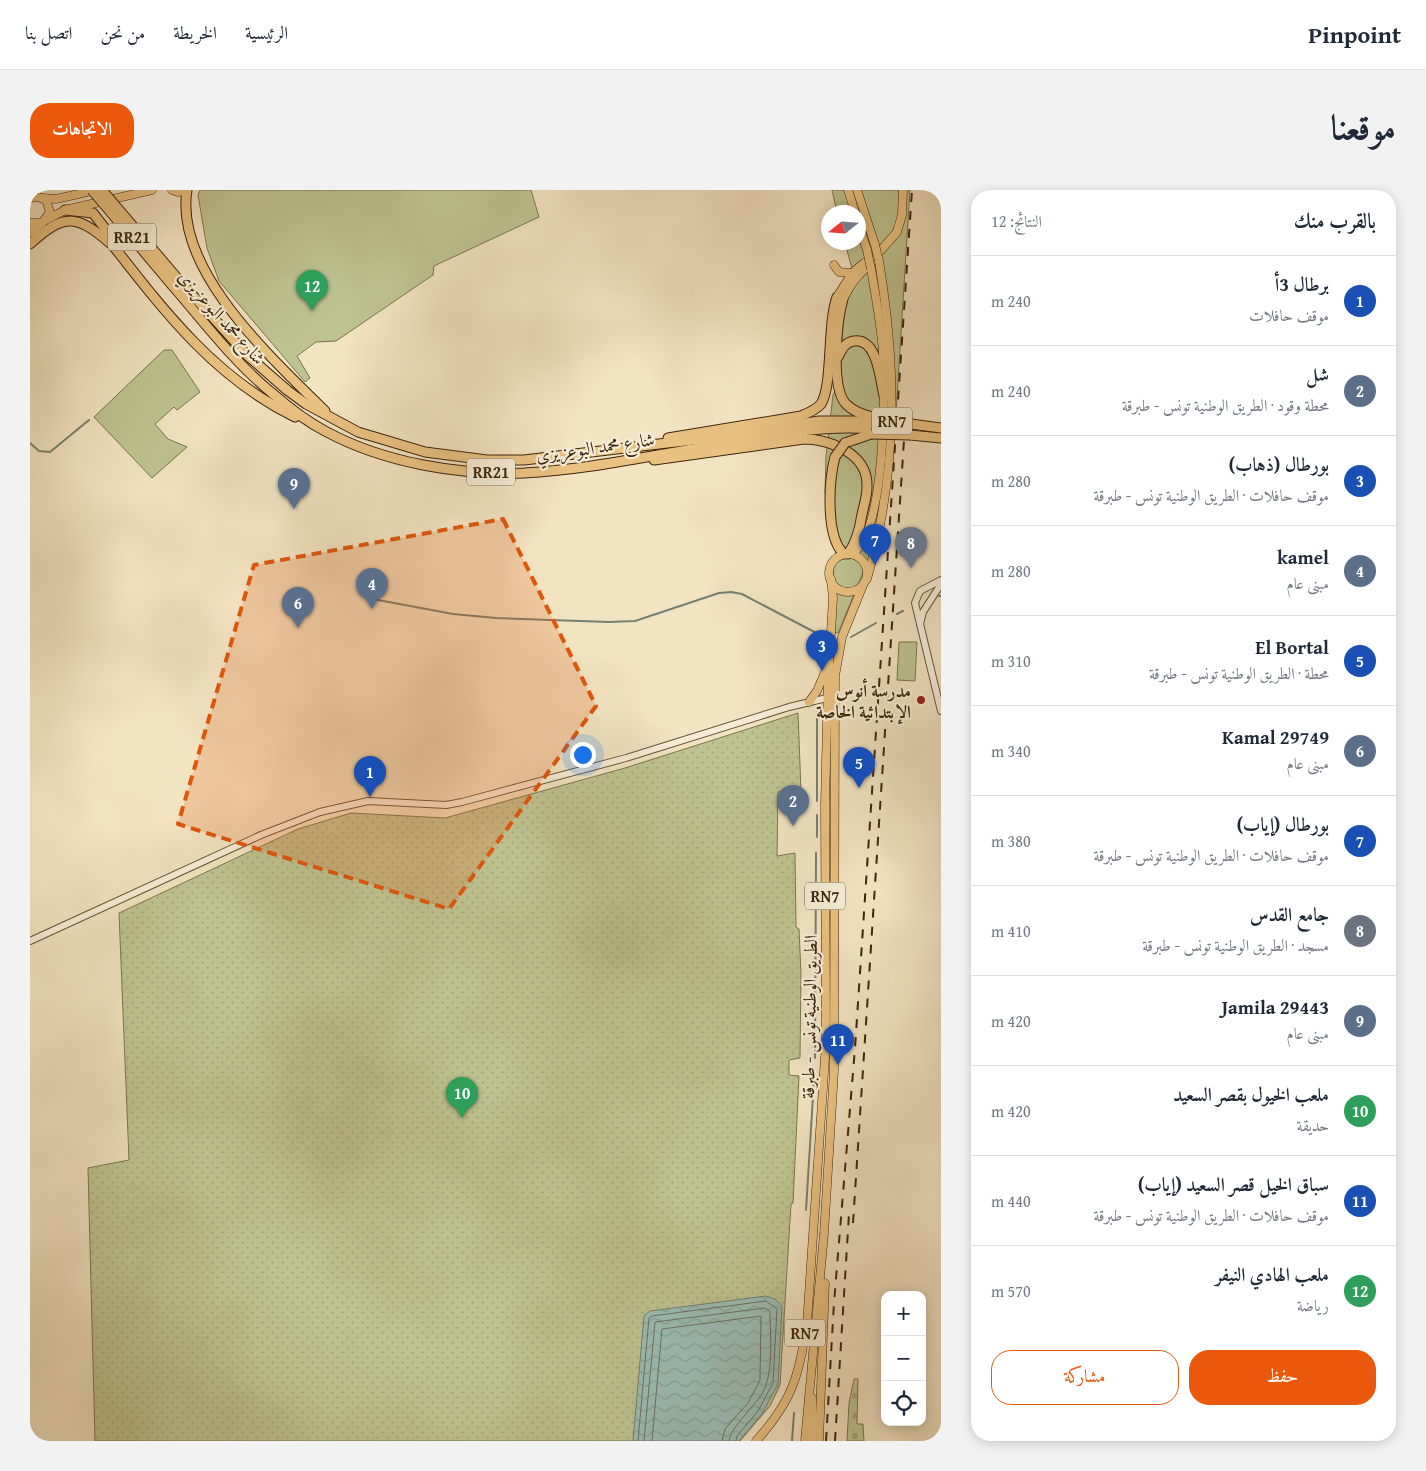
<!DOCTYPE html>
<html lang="ar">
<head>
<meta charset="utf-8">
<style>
  :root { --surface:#fff; --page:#f2f2f3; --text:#1f2937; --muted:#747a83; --line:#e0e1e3; --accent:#ea580c }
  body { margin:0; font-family:"Gentium Book Plus",Amiri,serif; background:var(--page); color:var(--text); direction:rtl }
  .controls { position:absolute; right:15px; bottom:15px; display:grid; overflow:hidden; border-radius:10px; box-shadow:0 2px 12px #0003 }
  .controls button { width:45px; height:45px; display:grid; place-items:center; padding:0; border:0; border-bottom:1px solid var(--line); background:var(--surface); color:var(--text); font:25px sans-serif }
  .compass { position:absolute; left:791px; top:15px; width:45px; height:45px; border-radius:50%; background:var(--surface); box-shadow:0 2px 12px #0003; rotate:253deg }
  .you { position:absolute; left:552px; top:564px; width:18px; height:18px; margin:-12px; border:4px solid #fff; border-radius:50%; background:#1a73e8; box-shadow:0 0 0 8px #1a73e833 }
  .badge { display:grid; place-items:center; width:32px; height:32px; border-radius:50%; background:var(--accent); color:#fff; font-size:16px; font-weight:700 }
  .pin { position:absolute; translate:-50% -41px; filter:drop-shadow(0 1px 2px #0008) }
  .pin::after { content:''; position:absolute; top:26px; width:18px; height:15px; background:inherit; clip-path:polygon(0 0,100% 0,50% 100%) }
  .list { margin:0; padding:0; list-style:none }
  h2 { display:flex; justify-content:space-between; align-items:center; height:65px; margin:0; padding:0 20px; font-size:21px }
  h2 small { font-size:16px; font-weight:400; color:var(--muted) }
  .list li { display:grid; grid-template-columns:32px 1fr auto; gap:15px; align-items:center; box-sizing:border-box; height:90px; padding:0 20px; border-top:1px solid var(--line) }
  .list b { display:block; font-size:19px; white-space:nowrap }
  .list p { margin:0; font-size:16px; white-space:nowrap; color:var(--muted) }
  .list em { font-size:16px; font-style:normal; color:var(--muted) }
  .actions { display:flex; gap:10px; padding:15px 20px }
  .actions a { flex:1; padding:11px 0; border:1px solid var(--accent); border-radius:20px; text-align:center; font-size:18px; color:var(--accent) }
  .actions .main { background:var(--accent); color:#fff }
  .icon { flex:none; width:28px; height:28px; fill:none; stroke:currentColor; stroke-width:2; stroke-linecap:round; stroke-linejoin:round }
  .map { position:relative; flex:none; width:911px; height:1251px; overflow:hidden; direction:ltr; border-radius:20px }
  header { display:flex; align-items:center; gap:30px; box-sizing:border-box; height:70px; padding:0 25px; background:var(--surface); border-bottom:1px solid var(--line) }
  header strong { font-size:24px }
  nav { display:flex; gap:28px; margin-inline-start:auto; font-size:18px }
  .intro { display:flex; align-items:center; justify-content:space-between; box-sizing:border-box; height:120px; padding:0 30px }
  h1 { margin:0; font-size:35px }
  .button { padding:12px 22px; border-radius:20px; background:var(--accent); color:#fff; font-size:18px; font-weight:700 }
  main { display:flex; gap:30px; padding:0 30px }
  aside { flex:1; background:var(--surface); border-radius:20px; box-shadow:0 2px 12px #0003 }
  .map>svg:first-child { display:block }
</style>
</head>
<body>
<header>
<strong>Pinpoint</strong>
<nav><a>الرئيسية</a><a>الخريطة</a><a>من نحن</a><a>اتصل بنا</a></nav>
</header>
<div class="intro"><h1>موقعنا</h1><a class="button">الاتجاهات</a></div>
<main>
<aside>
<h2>بالقرب منك<small>النتائج: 12</small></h2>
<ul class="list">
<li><span class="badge" style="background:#1a4fb4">1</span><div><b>برطال 3أ</b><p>موقف حافلات</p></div><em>240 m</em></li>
<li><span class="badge" style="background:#5c6f8a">2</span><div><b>شل</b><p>محطة وقود · الطريق الوطنية تونس - طبرقة</p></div><em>240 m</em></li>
<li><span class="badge" style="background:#1a4fb4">3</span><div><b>بورطال (ذهاب)</b><p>موقف حافلات · الطريق الوطنية تونس - طبرقة</p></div><em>280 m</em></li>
<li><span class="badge" style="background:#5c6f8a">4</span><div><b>kamel</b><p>مبنى عام</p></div><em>280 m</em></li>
<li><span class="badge" style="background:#1a4fb4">5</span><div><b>El Bortal</b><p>محطة · الطريق الوطنية تونس - طبرقة</p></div><em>310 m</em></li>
<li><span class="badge" style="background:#5c6f8a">6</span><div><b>Kamal 29749</b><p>مبنى عام</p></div><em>340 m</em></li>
<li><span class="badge" style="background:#1a4fb4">7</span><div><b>بورطال (إياب)</b><p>موقف حافلات · الطريق الوطنية تونس - طبرقة</p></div><em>380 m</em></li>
<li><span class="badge" style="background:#6b7280">8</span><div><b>جامع القدس</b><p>مسجد · الطريق الوطنية تونس - طبرقة</p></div><em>410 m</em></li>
<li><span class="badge" style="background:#5c6f8a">9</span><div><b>Jamila 29443</b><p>مبنى عام</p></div><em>420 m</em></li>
<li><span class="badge" style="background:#2e9e5b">10</span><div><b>ملعب الخيول بقصر السعيد</b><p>حديقة</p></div><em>420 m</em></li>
<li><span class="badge" style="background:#1a4fb4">11</span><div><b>سباق الخيل قصر السعيد (إياب)</b><p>موقف حافلات · الطريق الوطنية تونس - طبرقة</p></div><em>440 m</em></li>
<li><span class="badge" style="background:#2e9e5b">12</span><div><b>ملعب الهادي النيفر</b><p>رياضة</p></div><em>570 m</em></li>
</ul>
<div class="actions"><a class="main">حفظ</a><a>مشاركة</a></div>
</aside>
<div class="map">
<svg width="911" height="1251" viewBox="0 0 911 1251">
  <defs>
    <pattern id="cemetery-stones" width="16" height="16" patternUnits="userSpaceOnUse" patternTransform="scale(1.25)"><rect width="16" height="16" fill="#bec391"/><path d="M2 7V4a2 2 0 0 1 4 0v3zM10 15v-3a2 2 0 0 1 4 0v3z" fill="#a4a77c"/></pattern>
    <pattern id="park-dots" width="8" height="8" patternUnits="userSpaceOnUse" patternTransform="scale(1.25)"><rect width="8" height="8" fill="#bec391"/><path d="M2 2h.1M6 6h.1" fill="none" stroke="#a4a77c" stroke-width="1.8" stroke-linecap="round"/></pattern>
    <pattern id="water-waves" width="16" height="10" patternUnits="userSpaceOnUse" patternTransform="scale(1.25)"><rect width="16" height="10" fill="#9bbeb5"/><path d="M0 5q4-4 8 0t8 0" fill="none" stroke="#86a39a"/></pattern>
  </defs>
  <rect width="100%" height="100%" fill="#f2e3c2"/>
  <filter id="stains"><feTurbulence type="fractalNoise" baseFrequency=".004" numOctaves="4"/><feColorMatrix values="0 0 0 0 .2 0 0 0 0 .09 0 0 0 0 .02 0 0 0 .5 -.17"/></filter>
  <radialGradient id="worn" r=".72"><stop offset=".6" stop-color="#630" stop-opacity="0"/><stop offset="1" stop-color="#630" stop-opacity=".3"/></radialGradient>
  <g fill="#bec391" stroke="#7d744f">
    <polygon points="170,0 501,0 509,27 404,76 403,85 306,151 286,152 267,166 280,188 275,192 189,91 177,58 168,5"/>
    <polygon points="802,0 880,0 864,255 857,254 850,316 839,368 808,443 804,442 803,385 806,358 802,327 795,303 796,266 803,205 809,193 814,117 826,93 815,53 828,52 828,22 807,22"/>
    <polygon points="134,160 142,160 170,202 147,220 144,217 125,234 138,249 157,257 122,288 64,227"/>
    <polygon points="869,452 887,452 885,491 867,490"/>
  </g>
  <polygon fill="url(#cemetery-stones)" stroke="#7d744f" points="824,1189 828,1189 827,1234 833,1234 834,1251 817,1251 819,1213"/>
  <polygon fill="url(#park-dots)" stroke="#7d744f" points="768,523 771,601 748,602 747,666 765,663 766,737 769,739 771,784 770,868 759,870 759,885 769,886 763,1013 761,1014 750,1195 740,1216 710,1251 65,1251 58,978 99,970 89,723 268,639 321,623 415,628 595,578"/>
  <polygon fill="url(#water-waves)" stroke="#758072" points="736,1106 745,1109 752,1116 748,1194 732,1224 709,1251 603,1251 614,1126 620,1121"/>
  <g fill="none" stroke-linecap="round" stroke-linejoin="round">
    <g stroke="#6c7161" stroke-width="1">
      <polyline points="608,1251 619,1128 622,1126 736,1111 747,1119 743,1193 728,1221 707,1246 706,1251"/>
      <path d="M614 1251 625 1132 735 1118 740 1121C740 1146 744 1177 734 1200 727 1215 700 1237 699 1251"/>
      <polyline points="622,1251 632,1139 731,1126 730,1190 718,1213 695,1239 692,1251"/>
    </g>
    <g stroke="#758072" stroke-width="2">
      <polyline points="0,253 9,261 20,262 59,230"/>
      <polyline points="909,406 911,406"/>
      <polyline points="348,410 423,424 466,428 579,432 605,431 689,403 701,402 712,404 792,446"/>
      <polyline points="867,424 873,421"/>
      <polyline points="821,447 846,433"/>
      <polyline points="787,522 787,611"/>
      <polyline points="787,647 787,625"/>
      <polyline points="785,868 786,663"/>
      <polyline points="776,1020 784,890"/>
      <polyline points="762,1251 764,1223"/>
    </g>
    <defs>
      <g id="minor">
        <polyline points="911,390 890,401 885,413 911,521"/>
        <polyline points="890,434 893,422 911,394"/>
        <polyline points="0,751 231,645 290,622 338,611 416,615 432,612 596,568 759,517 801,507"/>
      </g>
      <g id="major">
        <polyline points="142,0 148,2 157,0"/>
        <polyline points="818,0 825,22"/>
        <polyline points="827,0 845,55"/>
        <polyline points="0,8 8,7 16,10 20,22 12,33 0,33"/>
        <polyline points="12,8 26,9 66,0"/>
        <polyline points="16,30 35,20 122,0"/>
        <polyline points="828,33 837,60"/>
        <polyline points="0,43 12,33"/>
        <polyline points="804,75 809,82 822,83"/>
        <polyline points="807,107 822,83 834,73"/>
        <polyline points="813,109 823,92 867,42 872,25 873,0"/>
        <path d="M822 364C856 342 855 202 853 162 851 134 846 107 841 79"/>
        <circle cx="818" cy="383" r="19"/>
        <path d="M837 389C868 281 867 181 849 71"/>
        <polyline points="779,512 787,501 796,480"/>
        <path d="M726 1251C763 1210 768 1188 777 1134L796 853 795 614 798 492 803 408 801 389"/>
        <polyline points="775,1251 794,1044 804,881 805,486 812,447 833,395"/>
        <polyline points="782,1251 782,1208"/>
        <polyline points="789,1251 795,1093"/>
      </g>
      <g id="highway">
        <path d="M157 0C144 81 243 169 295 221"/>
        <polyline points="0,6 4,0"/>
        <path d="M35 20 63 23 77 41 81 53C134 121 185 188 265 227"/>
        <path d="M0 54C34 23 46 24 80 53"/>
        <polyline points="148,89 217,165 257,200 276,214 328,242 395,262 457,270 494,270 671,249 789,231 844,231"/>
        <path d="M142 95C174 132 204 172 242 203 258 217 276 231 295 241 354 273 428 285 494 283 551 280 608 268 663 259 723 249 783 234 844 239"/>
        <path d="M813 109C807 130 800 197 816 214 824 222 833 225 843 227"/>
        <path d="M808 167C812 159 815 152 824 151 848 148 850 190 854 206"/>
        <polyline points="881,234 911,238"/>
        <polyline points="880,245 911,248"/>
        <path d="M638 248 771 226C778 223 786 220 791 214 803 195 797 134 807 107"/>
        <polyline points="815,253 841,244"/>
        <path d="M805 267C799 290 795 347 814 364"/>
        <path d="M624 270 774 249C797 249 830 261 836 286 839 299 835 312 832 324 830 338 826 353 818 364"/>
      </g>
    </defs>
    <use href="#minor" stroke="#6a543a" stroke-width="8"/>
    <use href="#major" stroke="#3c240d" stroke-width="9"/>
    <use href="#highway" stroke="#3c240d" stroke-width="11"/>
    <use href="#minor" stroke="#f7edd7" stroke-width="6"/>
    <use href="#major" stroke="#e9c281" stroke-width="8"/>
    <use href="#highway" stroke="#e9c281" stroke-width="9"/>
    <g stroke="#3c240d" stroke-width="2" stroke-dasharray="9 9" stroke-linecap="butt">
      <polyline points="823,1033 874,250"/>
      <polyline points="796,1251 804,1113 825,858 882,0"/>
      <polyline points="805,1251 819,1024"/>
    </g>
    <defs>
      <g id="major-bridge">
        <polyline points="845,55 849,71"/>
        <polyline points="837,60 841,79"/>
      </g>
      <g id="highway-bridge">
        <polyline points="62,0 142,95"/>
        <polyline points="72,0 148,89"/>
        <polyline points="844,228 881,234"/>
        <polyline points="841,244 880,245"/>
        <polyline points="805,267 815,253"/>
      </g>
    </defs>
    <use href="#major-bridge" stroke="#3c240d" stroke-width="9" stroke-linecap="butt"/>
    <use href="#highway-bridge" stroke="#3c240d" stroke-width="11" stroke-linecap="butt"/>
    <use href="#major-bridge" stroke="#e9c281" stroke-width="8"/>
    <use href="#highway-bridge" stroke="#e9c281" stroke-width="9"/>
  </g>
  <path fill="#df560c" fill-opacity="0.2" stroke="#df560c" stroke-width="4" stroke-dasharray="10 6" stroke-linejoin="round" d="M473 329 566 516 419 719 148 634 224 375Z"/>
  <circle fill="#8f2418" stroke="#f7edd7" stroke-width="2" cx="891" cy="510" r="5"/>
  <g text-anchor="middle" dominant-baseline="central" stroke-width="4.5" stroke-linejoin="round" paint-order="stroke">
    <g fill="#f7edd7" stroke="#74604a" stroke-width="1">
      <rect x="78" y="33.5" width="48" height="27" rx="4"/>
      <rect x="842" y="217.5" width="40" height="27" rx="4"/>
      <rect x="437" y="268.5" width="48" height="27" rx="4"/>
      <rect x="775" y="692.5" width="40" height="27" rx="4"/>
      <rect x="755" y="1129.5" width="40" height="27" rx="4"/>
    </g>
    <g font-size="16" font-weight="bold" fill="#3c240d">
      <text x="102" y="47">RR21</text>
      <text x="862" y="231">RN7</text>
      <text x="461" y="282">RR21</text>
      <text x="795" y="706">RN7</text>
      <text x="775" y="1143">RN7</text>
    </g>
    <g font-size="18" fill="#3c240d" stroke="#f7edd7">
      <text transform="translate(192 127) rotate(48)">شارع محمد البوعزيزي</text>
      <text transform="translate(565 257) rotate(-8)">شارع محمد البوعزيزي</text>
      <text transform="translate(779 827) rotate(-89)">الطريق الوطنية تونس - طبرقة</text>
    </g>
    <g font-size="18" font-weight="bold" fill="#3c240d" stroke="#f7edd7" text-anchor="end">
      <text x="881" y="500">مدرسة أنوس<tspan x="881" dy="21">الإبتدائية الخاصة</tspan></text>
    </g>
  </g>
  <rect width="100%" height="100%" filter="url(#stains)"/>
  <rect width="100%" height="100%" fill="url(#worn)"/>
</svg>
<div class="controls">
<button>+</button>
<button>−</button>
<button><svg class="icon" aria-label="locate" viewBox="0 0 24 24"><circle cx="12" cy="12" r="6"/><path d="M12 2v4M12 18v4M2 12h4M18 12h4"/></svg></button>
</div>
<svg class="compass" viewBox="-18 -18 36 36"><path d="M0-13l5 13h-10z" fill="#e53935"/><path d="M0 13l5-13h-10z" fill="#747a83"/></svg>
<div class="you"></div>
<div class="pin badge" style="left:340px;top:607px;background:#1a4fb4">1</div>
<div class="pin badge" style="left:763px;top:636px;background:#5c6f8a">2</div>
<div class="pin badge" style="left:792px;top:481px;background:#1a4fb4">3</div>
<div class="pin badge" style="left:342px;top:419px;background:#5c6f8a">4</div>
<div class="pin badge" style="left:829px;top:598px;background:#1a4fb4">5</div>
<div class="pin badge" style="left:268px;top:438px;background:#5c6f8a">6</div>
<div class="pin badge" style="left:845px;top:375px;background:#1a4fb4">7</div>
<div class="pin badge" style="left:881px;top:378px;background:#6b7280">8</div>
<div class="pin badge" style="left:264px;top:319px;background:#5c6f8a">9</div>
<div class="pin badge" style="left:432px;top:928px;background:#2e9e5b">10</div>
<div class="pin badge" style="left:808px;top:875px;background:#1a4fb4">11</div>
<div class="pin badge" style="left:282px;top:121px;background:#2e9e5b">12</div>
</div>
</main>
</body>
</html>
